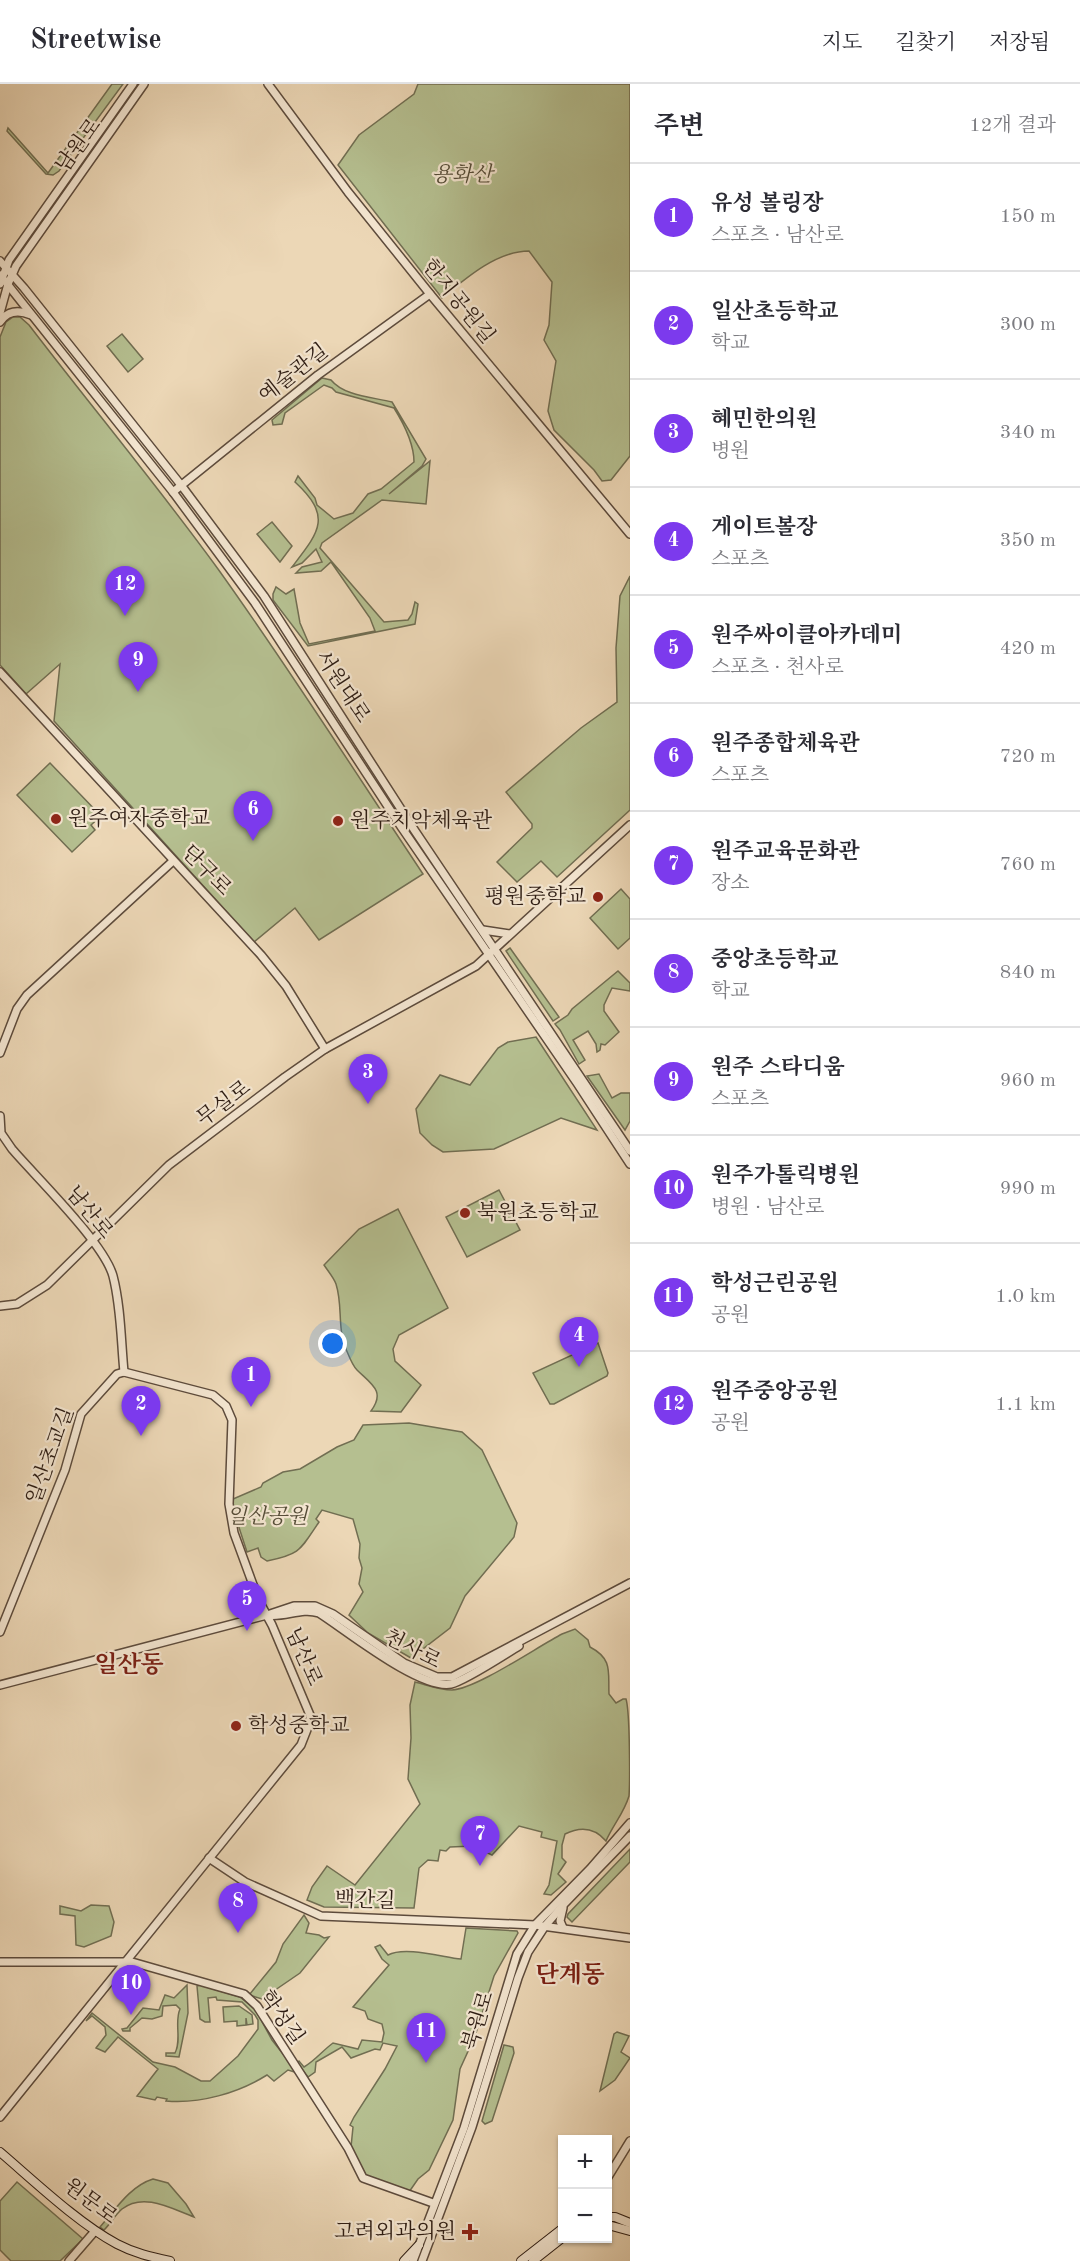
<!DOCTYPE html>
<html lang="ko">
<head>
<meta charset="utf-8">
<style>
  :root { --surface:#fff; --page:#f2f2f3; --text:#2b2b33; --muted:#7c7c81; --line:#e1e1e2; --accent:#7c3aed }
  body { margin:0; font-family:"Old Standard TT","Noto Serif KR",serif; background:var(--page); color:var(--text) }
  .controls { position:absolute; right:18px; bottom:18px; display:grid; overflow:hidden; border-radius:0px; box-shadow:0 2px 4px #0004 }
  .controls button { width:54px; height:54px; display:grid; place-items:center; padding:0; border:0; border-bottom:2px solid var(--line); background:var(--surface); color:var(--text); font:30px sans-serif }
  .you { position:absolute; left:333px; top:1260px; width:21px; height:21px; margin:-15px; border:4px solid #fff; border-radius:50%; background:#1a73e8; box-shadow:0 0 0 9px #1a73e833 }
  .badge { display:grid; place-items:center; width:39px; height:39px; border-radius:50%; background:var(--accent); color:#fff; font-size:20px; font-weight:700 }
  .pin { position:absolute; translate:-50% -50px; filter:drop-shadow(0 2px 3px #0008) }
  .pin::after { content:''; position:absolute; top:32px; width:21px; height:18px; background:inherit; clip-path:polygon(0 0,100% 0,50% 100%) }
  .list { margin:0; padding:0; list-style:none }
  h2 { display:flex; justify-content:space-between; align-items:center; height:78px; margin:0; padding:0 24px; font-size:26px }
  h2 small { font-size:20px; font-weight:400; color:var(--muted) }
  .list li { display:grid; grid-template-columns:39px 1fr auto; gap:18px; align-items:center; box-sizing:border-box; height:108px; padding:0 24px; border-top:2px solid var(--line) }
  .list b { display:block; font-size:22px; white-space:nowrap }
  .list p { margin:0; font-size:20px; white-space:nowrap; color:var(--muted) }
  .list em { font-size:20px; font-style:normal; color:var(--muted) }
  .map { position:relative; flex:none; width:630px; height:2177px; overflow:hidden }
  header { display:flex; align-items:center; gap:36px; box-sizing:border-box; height:84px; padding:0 30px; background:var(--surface); border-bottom:2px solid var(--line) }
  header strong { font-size:28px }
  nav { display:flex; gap:33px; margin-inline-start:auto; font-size:21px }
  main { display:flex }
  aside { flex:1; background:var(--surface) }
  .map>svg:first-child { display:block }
</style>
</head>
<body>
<header>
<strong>Streetwise</strong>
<nav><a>지도</a><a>길찾기</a><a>저장됨</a></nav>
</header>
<main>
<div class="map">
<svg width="630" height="2177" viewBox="0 0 630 2177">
  <rect width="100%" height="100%" fill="#ecd7b6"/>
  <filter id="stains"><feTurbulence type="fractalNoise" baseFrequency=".00333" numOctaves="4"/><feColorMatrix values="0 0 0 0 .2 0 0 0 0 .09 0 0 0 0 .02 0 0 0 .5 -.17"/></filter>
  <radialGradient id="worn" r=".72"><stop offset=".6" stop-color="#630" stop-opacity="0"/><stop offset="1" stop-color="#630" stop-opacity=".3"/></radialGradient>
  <g fill="#b5bf90" stroke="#716e52" stroke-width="1.5">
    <polygon points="112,0 123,0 59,87 53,91 46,90 7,47 8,44 48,89"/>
    <path d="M418 0H630V372L611 396 602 397 594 386 554 346 548 327 556 277 544 256 549 241 552 198 529 167C497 167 466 194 442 214L338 81 359 51 414 10Z"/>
    <path d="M13 233H20L29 241C91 322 157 401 218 485 289 584 355 688 423 790L319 856 295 824 254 858 54 637 60 580 26 610 0 581V253L6 238Z"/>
    <polygon points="122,250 143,275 128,288 107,262"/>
    <path d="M322 294 331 296C344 312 372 313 392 318L426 375 422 382 389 410 430 377 426 420 382 416 322 459 320 464 384 538 408 536 412 530 415 518 418 520 415 540 308 562 273 516V510L276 503 286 510 294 505 300 539 309 560 375 547 370 534 331 478 321 487 296 489 302 483 322 478 316 465 302 479 292 483C319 448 333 433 295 398L298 392 315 414 317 421 334 435 353 429 368 410 381 405 414 378C414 359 404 340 394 324L336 308 332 304 324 301 285 329 282 340 273 341 272 336Z"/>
    <polygon points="272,438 292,462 280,478 257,450"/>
    <polygon points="630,492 630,726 557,793 541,777 517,798 497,778 532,744 532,740 506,708 581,644 617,618 616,564 620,512"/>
    <polygon points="50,679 101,732 91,741 95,746 72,768 17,711"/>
    <polygon points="621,805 630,815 630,854 618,865 590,834"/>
    <polygon points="510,864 559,933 553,937 506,867"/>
    <polygon points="618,887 630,899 630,907 612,904 604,921 604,927 619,948 605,961 601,960 600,966 597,968 596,960 588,947 573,956 585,976 579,980 560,946 555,940 568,931 572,925"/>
    <polygon points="536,953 597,1046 561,1034 494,1065 443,1068 432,1061 420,1049 416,1025 440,991 470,1001 498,964 508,958"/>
    <polygon points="599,990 612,1014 621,1009 630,1009 630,1037 625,1046 587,992"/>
    <polygon points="499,1106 520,1146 467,1173 446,1133"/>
    <path d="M398 1125 448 1224 399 1251 393 1265 395 1277 421 1301 401 1328 371 1327C386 1307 371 1300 357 1286 352 1281 349 1272 346 1265 337 1243 343 1222 336 1200 334 1194 328 1187 324 1181L359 1145Z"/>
    <polygon points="598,1259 608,1289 607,1292 554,1320 550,1320 533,1289"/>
    <path d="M409 1339 462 1348 482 1366 517 1439 514 1453 465 1512 450 1544 411 1574 368 1549 349 1531 363 1508 359 1500 362 1484 359 1474 360 1460 353 1435 322 1426 316 1435 319 1438C300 1466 301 1470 267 1477L261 1473 258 1464 247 1468 233 1425V1415L261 1403 263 1399 283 1388 300 1385 337 1363 354 1356 363 1341Z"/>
    <path d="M575 1545 588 1556 590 1563C613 1575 608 1588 609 1610L616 1619 623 1615H626C630 1628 630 1698 629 1712 624 1729 613 1741 606 1757 595 1744 581 1742 565 1750L562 1761V1774L566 1778 558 1790 566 1798 551 1811 544 1810 549 1801 557 1757 541 1753 542 1748 519 1742 492 1771 473 1762 450 1763 446 1767 440 1766 438 1777 428 1776 419 1784 414 1824 324 1823 307 1816 312 1803 327 1782 355 1801 420 1720 408 1695 411 1654 410 1621 415 1598C427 1601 440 1606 452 1606 476 1605 537 1563 562 1550Z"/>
    <polygon points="630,1765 630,1778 572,1838 567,1833 568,1830"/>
    <polygon points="91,1821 109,1822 114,1838 111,1852 84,1863 76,1861 75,1832 60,1830 60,1822 81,1827"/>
    <polygon points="304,1831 309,1839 306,1849 319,1851 324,1854 329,1853 300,1889 262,1915 249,1911 276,1878 283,1860"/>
    <path d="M466 1844 517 1847 518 1849 494 1892 475 1952 460 1985 453 2036 429 2086 418 2095 409 2108 385 2100 366 2091 351 2063 353 2043 350 2041 354 2033 385 1985 397 1962 383 1959 380 1966 375 1965 351 1974 342 1963 316 1978 315 1988 308 1993 297 1979 299 1977 304 1983C316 1976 322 1967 333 1959L358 1965 362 1956 382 1958 384 1949 382 1940 368 1935 365 1927 353 1923 389 1881 382 1875 375 1863 380 1861 388 1871C405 1862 442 1873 461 1875Z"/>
    <path d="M187 1901 188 1929 179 1973 166 1972V1969H175C182 1956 174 1938 180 1925L176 1921 163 1922 162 1932 152 1935 142 1934 130 1944V1947H123L122 1945 127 1944 143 1924 159 1926 165 1911 174 1914Z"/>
    <path d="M200 1901 240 1913 255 1925 272 1956 298 1989 288 1986 274 1997 267 1991C238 2009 200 2020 166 2017L167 2015 157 2013 155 2016 137 2012 158 1985 118 1953 105 1968 96 1964 106 1951 105 1943 92 1932 86 1937 92 1929 153 1978 175 1983 201 1997H210L238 1972 258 1945V1936L255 1931 242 1918 217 1916 216 1913 208 1914 210 1938H205L200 1935 197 1902Z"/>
    <polygon points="239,1922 252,1931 253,1940 247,1941 246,1934 246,1941 237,1942 237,1937 224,1938 223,1923"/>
    <polygon points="617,1948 629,1952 621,1968 630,1974 615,1996 600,2007 614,1950"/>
    <polygon points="504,1961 513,1963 514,1969 492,2037 485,2040 482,2037"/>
    <path d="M153 2095 168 2099 186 2120 194 2133C172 2125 144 2108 122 2125 116 2130 110 2140 104 2146L100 2143C115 2126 130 2102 153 2095Z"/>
    <polygon points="17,2098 83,2155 60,2177 11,2177 0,2166 0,2117"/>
  </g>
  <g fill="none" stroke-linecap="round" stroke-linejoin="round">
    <defs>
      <g id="tertiary">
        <polyline points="268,0 348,108 430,210 630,450"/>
        <polyline points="0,177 24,204 181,401 264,512 415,747 630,1067"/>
        <polyline points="0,191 173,408 255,519 402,744 577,999 630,1080"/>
        <polyline points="0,200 9,176 133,0"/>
        <polyline points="0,229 8,200 16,182 144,0"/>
        <path d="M0 238C8 226 19 226 31 231"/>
        <polyline points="173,408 318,291 430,210"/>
        <polyline points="0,588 261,871 286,902 325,965"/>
        <polyline points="483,846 510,850"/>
        <polyline points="0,969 17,925 27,911 173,777"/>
        <path d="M0 1032 1 1049 12 1065C36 1093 104 1159 113 1192 121 1223 121 1257 124 1288"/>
        <polyline points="0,1222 17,1220 47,1201 169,1081 285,993 325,965 476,882 630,741"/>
        <path d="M267 1531C285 1534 301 1523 319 1529 346 1546 420 1606 451 1600 465 1597 504 1571 519 1562"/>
        <polyline points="0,1548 65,1386 81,1330 117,1290 124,1288"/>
        <polyline points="0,1601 267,1531 294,1522 315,1522 333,1530 404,1579 437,1593 452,1593 630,1499"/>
        <polyline points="209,1774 245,1798 321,1832 535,1841 630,1854"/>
        <polyline points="563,1844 560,1837 563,1824"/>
        <polyline points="0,1878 132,1878 244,1910 257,1922 348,2064 363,2094 433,2119"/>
        <polyline points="0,2033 301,1661 310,1638 310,1631 272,1541 259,1517 234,1449 229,1420 232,1336 226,1322 213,1311 124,1288"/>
        <polyline points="608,2093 630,2057"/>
        <polyline points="69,2177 95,2147"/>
        <polyline points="413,2177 464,2044 517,1870 535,1841 590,1785 630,1739"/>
        <polyline points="422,2177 472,2043 518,1894 528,1868 545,1842 565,1819 630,1752"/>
      </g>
      <g id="secondary">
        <path d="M0 2068C34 2097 78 2139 117 2160 134 2169 151 2173 170 2177"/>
        <polyline points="608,2133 615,2133 630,2139"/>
        <polyline points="608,2141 630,2147"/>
        <polyline points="404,2177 419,2161"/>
        <polyline points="521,2177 562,2145"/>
        <polyline points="533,2177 562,2154"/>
      </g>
    </defs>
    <use href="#tertiary" stroke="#5d4b3c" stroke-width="10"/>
    <use href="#secondary" stroke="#2d1c13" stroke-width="10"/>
    <use href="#tertiary" stroke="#f3e5d0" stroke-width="7"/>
    <use href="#secondary" stroke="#f3e5d0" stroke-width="8"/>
  </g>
  <g fill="#8f2418" stroke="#f3e5d0" stroke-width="2">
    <circle cx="56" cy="735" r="6"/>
    <circle cx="338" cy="737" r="6"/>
    <circle cx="598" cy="813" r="6"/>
    <circle cx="465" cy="1129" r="6"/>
    <circle cx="236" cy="1642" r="6"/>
    <path d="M467 2139h6v6h6v6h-6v6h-6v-6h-6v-6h6z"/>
  </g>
  <g text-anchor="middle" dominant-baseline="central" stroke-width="4.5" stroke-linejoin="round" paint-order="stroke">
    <g font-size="21" fill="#2d1c13" stroke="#f3e5d0">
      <text transform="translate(79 62) rotate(-54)">남원로</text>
      <text transform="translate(458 218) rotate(51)">한지공원길</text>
      <text transform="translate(294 290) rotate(-38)">예술관길</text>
      <text transform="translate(342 603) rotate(57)">서원대로</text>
      <text transform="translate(206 787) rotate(46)">단구로</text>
      <text transform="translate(224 1020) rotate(-37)">무실로</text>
      <text transform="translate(89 1129) rotate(51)">남산로</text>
      <text transform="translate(51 1372) rotate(-70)">일산초교길</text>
      <text transform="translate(412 1566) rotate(27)">천사로</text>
      <text transform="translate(303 1573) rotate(67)">남산로</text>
      <text transform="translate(365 1817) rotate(2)">백간길</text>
      <text transform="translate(281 1934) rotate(54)">학성길</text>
      <text transform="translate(479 1937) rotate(-73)">북원로</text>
      <text transform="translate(90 2118) rotate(37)">원문로</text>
    </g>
    <g font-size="21" font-style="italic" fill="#564d38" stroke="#f3e5d0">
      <text x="462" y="91">용화산</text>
      <text x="267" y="1433">일산공원</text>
    </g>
    <g font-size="21" fill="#2d1c13" stroke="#f3e5d0" text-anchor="start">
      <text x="68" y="735">원주여자중학교</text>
      <text x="350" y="737">원주치악체육관</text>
      <text x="586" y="813" text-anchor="end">평원중학교</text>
      <text x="477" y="1129">북원초등학교</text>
      <text x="248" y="1642">학성중학교</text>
      <text x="456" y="2148" text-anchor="end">고려외과의원</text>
    </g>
    <g font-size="24" font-weight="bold" fill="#7a1f14" stroke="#f3e5d0">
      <text x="129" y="1582">일산동</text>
      <text x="570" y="1892">단계동</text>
    </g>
  </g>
  <rect width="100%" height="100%" filter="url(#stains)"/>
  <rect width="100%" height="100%" fill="url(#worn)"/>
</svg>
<div class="controls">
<button>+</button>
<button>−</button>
</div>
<div class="you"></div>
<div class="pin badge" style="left:251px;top:1323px">1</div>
<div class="pin badge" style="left:141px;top:1352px">2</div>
<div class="pin badge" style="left:368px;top:1020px">3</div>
<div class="pin badge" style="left:579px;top:1283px">4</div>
<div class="pin badge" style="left:247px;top:1547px">5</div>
<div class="pin badge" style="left:253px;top:757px">6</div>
<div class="pin badge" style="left:480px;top:1782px">7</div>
<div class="pin badge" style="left:238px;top:1849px">8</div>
<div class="pin badge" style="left:138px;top:608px">9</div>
<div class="pin badge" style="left:131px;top:1931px">10</div>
<div class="pin badge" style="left:426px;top:1979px">11</div>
<div class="pin badge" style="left:125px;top:532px">12</div>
</div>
<aside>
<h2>주변<small>12개 결과</small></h2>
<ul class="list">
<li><span class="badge">1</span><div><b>유성 볼링장</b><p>스포츠 · 남산로</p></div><em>150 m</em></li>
<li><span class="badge">2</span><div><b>일산초등학교</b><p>학교</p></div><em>300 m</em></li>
<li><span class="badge">3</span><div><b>혜민한의원</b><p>병원</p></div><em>340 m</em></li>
<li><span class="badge">4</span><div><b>게이트볼장</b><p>스포츠</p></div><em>350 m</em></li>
<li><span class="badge">5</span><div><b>원주싸이클아카데미</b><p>스포츠 · 천사로</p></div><em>420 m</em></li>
<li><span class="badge">6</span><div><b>원주종합체육관</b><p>스포츠</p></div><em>720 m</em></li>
<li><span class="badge">7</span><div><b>원주교육문화관</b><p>장소</p></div><em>760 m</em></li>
<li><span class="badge">8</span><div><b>중앙초등학교</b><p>학교</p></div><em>840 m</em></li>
<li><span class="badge">9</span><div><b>원주 스타디움</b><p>스포츠</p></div><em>960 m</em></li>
<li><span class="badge">10</span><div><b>원주가톨릭병원</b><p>병원 · 남산로</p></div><em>990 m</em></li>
<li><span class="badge">11</span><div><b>학성근린공원</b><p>공원</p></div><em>1.0 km</em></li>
<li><span class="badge">12</span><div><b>원주중앙공원</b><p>공원</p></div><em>1.1 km</em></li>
</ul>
</aside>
</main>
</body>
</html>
